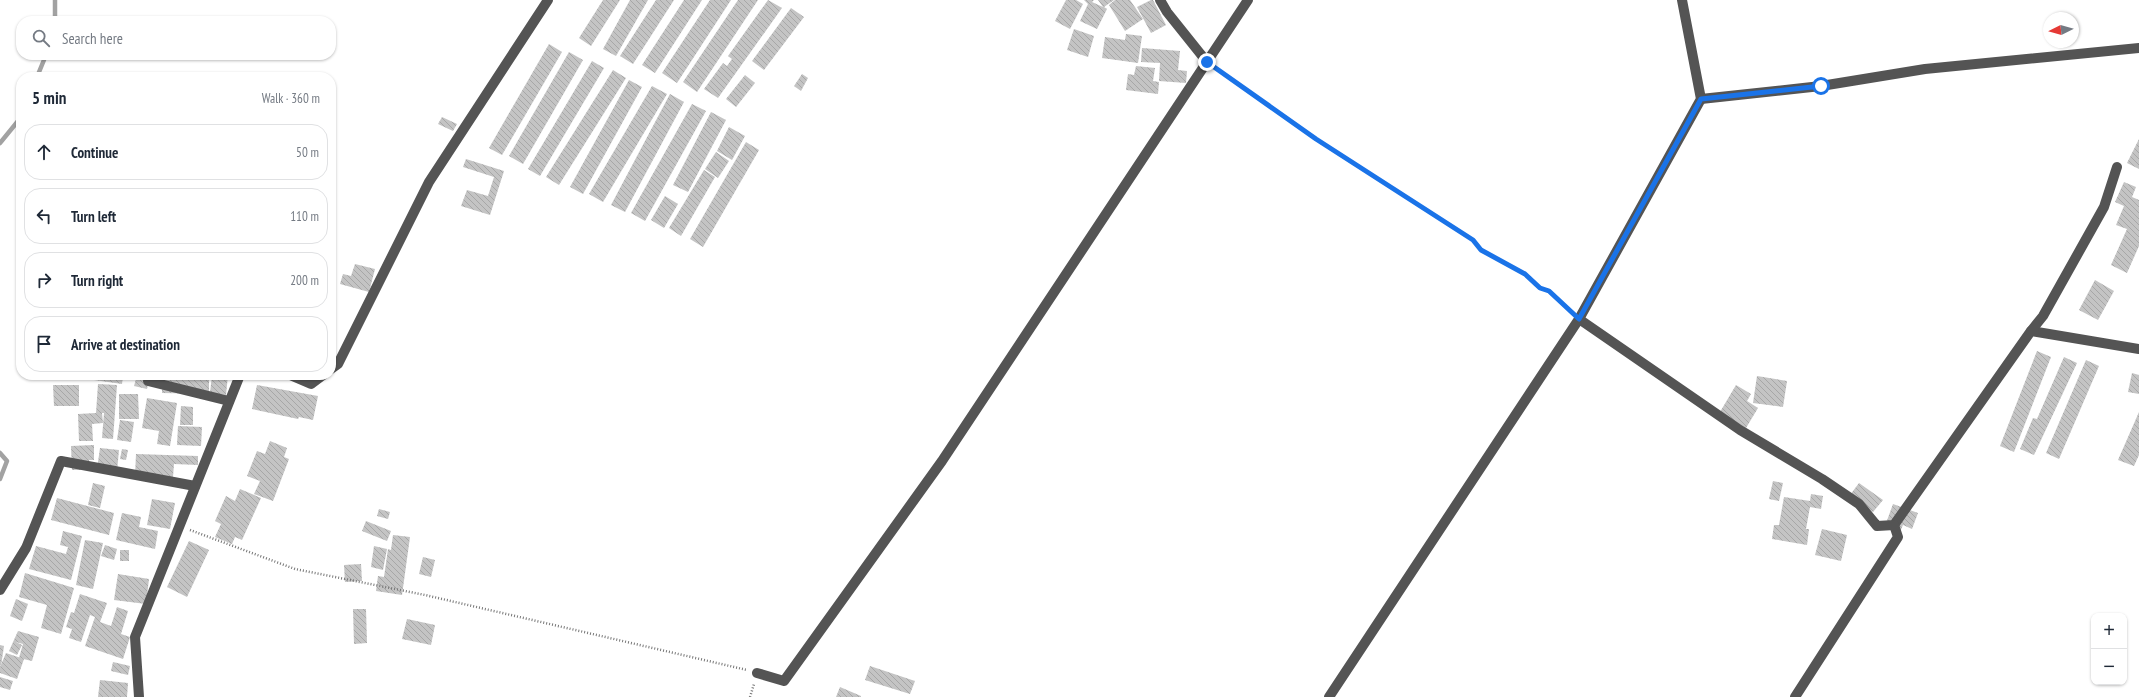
<!DOCTYPE html>
<html lang="en">
<head>
<meta charset="utf-8">
<style>
  :root { --surface:#fff; --page:#f6f6f7; --text:#1f2937; --muted:#747a83; --line:#e0e1e3 }
  body { margin:0; font-family:"PT Sans Narrow",sans-serif; background:var(--page); color:var(--text) }
  .controls { position:absolute; right:12px; bottom:12px; display:grid; overflow:hidden; border-radius:8px; box-shadow:0 1px 3px #0004 }
  .controls button { width:36px; height:36px; display:grid; place-items:center; padding:0; border:0; border-bottom:1px solid var(--line); background:var(--surface); color:var(--text); font:20px sans-serif }
  .compass { position:absolute; left:2043px; top:12px; width:36px; height:36px; border-radius:50%; background:var(--surface); box-shadow:0 1px 3px #0004; rotate:265deg }
  .stop { position:absolute; width:12px; height:12px; margin:-9px; border:3px solid #1a73e8; border-radius:50%; background:#fff }
  .stop.end { background:#1a73e8; border-color:#fff; box-shadow:0 1px 4px #0008 }
  .list { margin:0; padding:0; list-style:none }
  h2 { display:flex; justify-content:space-between; align-items:center; height:52px; margin:0; padding:0 16px; font-size:17px }
  h2 small { font-size:13px; font-weight:400; color:var(--muted) }
  .list li { display:grid; grid-template-columns:26px 1fr auto; gap:12px; align-items:center; box-sizing:border-box; height:56px; margin:0 8px 8px; padding:0 8px; border:1px solid var(--line); border-radius:16px }
  .list b { display:block; font-size:15px; white-space:nowrap }
  .list em { font-size:13px; font-style:normal; color:var(--muted) }
  .icon { flex:none; width:22px; height:22px; fill:none; stroke:currentColor; stroke-width:2; stroke-linecap:round; stroke-linejoin:round }
  .map { position:relative; flex:none; width:2139px; height:697px; overflow:hidden }
  .search { position:absolute; background:var(--surface); box-shadow:0 1px 3px #0004; left:16px; top:16px; width:320px; height:44px; display:flex; align-items:center; gap:10px; box-sizing:border-box; padding:0 14px; border-radius:16px; color:var(--muted); font-size:15px }
  .panel { position:absolute; background:var(--surface); box-shadow:0 1px 3px #0004; left:16px; top:72px; width:320px; height:308px; border-radius:16px }
  .map>svg:first-child { display:block }
</style>
</head>
<body>
<div class="map">
<svg width="2139" height="697" viewBox="0 0 2139 697">
  <defs>
    <pattern id="building-back-hatch" width="6" height="6" patternUnits="userSpaceOnUse"><rect width="6" height="6" fill="#c4c4c4"/><path d="M-1 5l2 2M0 0l6 6M5-1l2 2" fill="none" stroke="#a7a7a7"/></pattern>
  </defs>
  <rect width="100%" height="100%" fill="#fff"/>
  <g fill="none" stroke-linecap="round" stroke-linejoin="round">
    <g stroke="#a2a2a2" stroke-width="4.5">
      <polyline points="55,21 55,0"/>
      <polyline points="37,77 46,55"/>
      <polyline points="0,143 18,121 21,113"/>
      <polyline points="0,453 7,461 0,479"/>
    </g>
  </g>
  <g fill="url(#building-back-hatch)">
    <polygon points="603,0 620,0 591,46 579,38"/>
    <polygon points="630,0 648,0 616,56 603,49"/>
    <polygon points="656,0 674,0 633,64 620,56"/>
    <polygon points="684,0 702,0 655,73 642,65"/>
    <polygon points="710,0 731,0 677,83 662,73"/>
    <polygon points="738,0 758,0 697,92 683,82"/>
    <polygon points="768,0 782,8 718,98 704,89 723,63 727,66 732,59 728,56"/>
    <polygon points="1066,0 1076,0 1083,4 1070,29 1055,21"/>
    <polygon points="1084,0 1094,0 1092,2 1103,7 1098,0 1114,0 1104,7 1107,9 1097,29 1080,21 1088,4"/>
    <polygon points="1115,0 1130,0 1143,19 1125,31 1109,5"/>
    <polygon points="1151,0 1153,0 1166,25 1151,33 1137,7"/>
    <polygon points="791,8 804,17 764,70 752,61"/>
    <polygon points="1074,29 1094,36 1088,57 1067,50"/>
    <polygon points="1126,34 1142,36 1138,63 1102,58 1105,37 1125,40"/>
    <polygon points="549,44 562,52 502,155 489,148"/>
    <polygon points="1142,48 1180,51 1178,70 1187,71 1186,83 1159,81 1160,63 1141,62"/>
    <polygon points="569,52 583,60 523,164 509,156"/>
    <polygon points="592,61 604,68 540,176 528,169"/>
    <polygon points="1136,66 1155,68 1153,81 1159,82 1158,94 1126,90 1128,74 1134,75"/>
    <polygon points="613,70 626,78 559,185 546,177"/>
    <polygon points="802,74 808,78 801,91 794,86"/>
    <polygon points="745,75 755,83 736,107 726,99"/>
    <polygon points="629,80 642,87 583,194 570,187"/>
    <polygon points="652,86 667,94 603,202 589,194"/>
    <polygon points="670,94 684,102 625,212 611,205"/>
    <polygon points="692,104 706,111 645,221 631,213"/>
    <polygon points="711,112 726,120 688,192 673,185"/>
    <polygon points="442,117 457,124 453,131 438,124"/>
    <polygon points="729,127 745,136 732,160 717,151"/>
    <polygon points="2139,139 2139,169 2127,163"/>
    <polygon points="746,142 759,150 703,247 690,239"/>
    <polygon points="716,152 729,161 718,178 705,169"/>
    <polygon points="466,159 504,171 490,215 461,206 467,190 488,196 494,177 463,167"/>
    <polygon points="704,170 715,177 681,236 669,228"/>
    <polygon points="2124,182 2136,187 2132,197 2139,200 2139,246 2127,273 2111,265 2127,229 2116,225 2124,206 2115,202"/>
    <polygon points="665,196 678,204 664,228 651,220"/>
    <polygon points="355,264 375,269 369,292 340,284 343,274 351,276"/>
    <polygon points="2095,280 2114,291 2098,320 2079,310"/>
    <polygon points="2037,351 2051,357 2014,452 2000,446"/>
    <polygon points="2064,357 2077,363 2034,455 2020,449 2033,418 2037,419"/>
    <polygon points="2086,360 2099,366 2059,459 2046,453"/>
    <polygon points="2132,373 2139,375 2139,394 2128,392"/>
    <polygon points="88,375 123,375 122,384 87,379"/>
    <polygon points="125,375 150,375 147,389 134,386 136,379 125,378"/>
    <polygon points="162,375 209,375 209,394 162,393"/>
    <polygon points="212,375 228,375 226,395 210,393"/>
    <polygon points="1757,376 1787,381 1783,407 1753,403"/>
    <polygon points="98,384 117,385 113,439 102,438 104,413 102,413 103,423 92,424 93,441 79,441 78,414 96,413"/>
    <polygon points="53,385 79,385 79,406 54,406"/>
    <polygon points="257,385 318,396 313,420 299,417 298,419 252,409"/>
    <polygon points="1736,385 1751,394 1747,401 1758,408 1746,428 1720,412"/>
    <polygon points="119,394 138,394 139,419 119,419"/>
    <polygon points="147,398 177,403 170,446 157,444 159,431 142,428"/>
    <polygon points="181,406 193,407 193,425 180,425"/>
    <polygon points="2139,412 2139,455 2134,466 2118,460"/>
    <polygon points="120,420 134,422 131,442 117,440"/>
    <polygon points="178,426 202,427 201,446 177,445"/>
    <polygon points="270,441 287,448 284,457 289,459 273,501 254,494 260,481 247,476 257,451 265,454"/>
    <polygon points="94,445 94,460 89,460 90,470 72,470 71,446"/>
    <polygon points="100,448 119,450 117,471 97,469"/>
    <polygon points="122,449 128,450 126,460 120,459"/>
    <polygon points="136,454 198,456 198,465 174,464 173,477 135,476"/>
    <polygon points="1773,481 1783,483 1779,501 1769,499"/>
    <polygon points="93,483 105,486 100,508 88,505"/>
    <polygon points="1859,483 1883,500 1873,512 1850,495"/>
    <polygon points="240,489 261,498 242,540 235,537 232,544 215,537 221,524 215,521 226,496 235,501"/>
    <polygon points="1811,494 1823,496 1821,509 1810,507 1806,529 1809,529 1807,545 1772,539 1774,525 1779,525 1784,497 1810,501"/>
    <polygon points="57,498 114,513 109,535 51,520"/>
    <polygon points="152,499 175,503 170,529 147,525"/>
    <polygon points="1893,504 1918,513 1912,529 1903,525 1900,532 1885,526"/>
    <polygon points="379,509 390,512 388,519 377,516"/>
    <polygon points="122,513 141,517 139,527 158,531 155,549 116,540"/>
    <polygon points="366,521 391,531 387,541 362,531"/>
    <polygon points="1822,529 1847,535 1841,561 1815,555"/>
    <polygon points="63,531 82,536 71,580 29,569 36,546 66,554 68,547 60,545"/>
    <polygon points="393,535 410,537 402,595 376,591 378,576 384,577 388,549 391,550"/>
    <polygon points="85,540 103,543 93,589 76,585"/>
    <polygon points="189,541 209,550 187,597 167,587"/>
    <polygon points="105,545 117,549 114,560 101,556"/>
    <polygon points="374,546 387,549 383,570 371,567"/>
    <rect x="120" y="550" width="9" height="11"/>
    <polygon points="423,557 435,560 431,577 419,574"/>
    <polygon points="361,564 362,581 345,582 344,565"/>
    <polygon points="25,573 74,588 61,634 41,628 47,605 19,597"/>
    <polygon points="118,574 149,579 146,604 114,600"/>
    <polygon points="80,594 107,603 100,622 111,626 117,607 128,611 121,634 130,637 123,659 85,646 95,617 90,615 81,642 69,638 72,629 66,627 71,612 74,613"/>
    <polygon points="16,599 28,604 22,621 10,616"/>
    <polygon points="353,609 366,609 367,643 354,644"/>
    <polygon points="407,619 435,625 431,645 402,639"/>
    <polygon points="18,631 39,637 32,661 19,658 23,644 16,642 22,645 17,655 9,651"/>
    <polygon points="0,645 4,646 1,666 0,665"/>
    <polygon points="6,653 24,659 17,679 0,673 0,667"/>
    <polygon points="113,662 130,666 128,675 111,671"/>
    <polygon points="870,666 915,681 910,694 865,680"/>
    <polygon points="0,677 13,681 10,690 0,687"/>
    <polygon points="100,680 128,683 127,697 98,697"/>
    <polygon points="840,687 861,696 861,697 836,697"/>
  </g>
  <g fill="none" stroke-linecap="round" stroke-linejoin="round">
    <g stroke="#767676" stroke-width="2.5" stroke-dasharray="1 2" stroke-linecap="butt">
      <polyline points="1216,68 1315,139 1473,240 1481,250 1525,274 1540,288 1549,291 1570,311"/>
      <polyline points="190,530 295,569 425,595 747,670"/>
      <polyline points="750,697 754,684"/>
    </g>
    <g stroke="#545454" stroke-width="10">
      <polyline points="1160,0 1167,12 1207,62"/>
      <polyline points="1701,99 1821,86 1925,69 2139,48"/>
      <polyline points="1579,319 1740,430 1822,479 1859,504 1877,526 1894,525 2031,331 2139,349"/>
      <polyline points="2031,331 2043,316 2104,207 2117,167"/>
      <polyline points="331,369 338,364 429,182 548,0"/>
      <polyline points="290,375 311,384 323,375"/>
      <polyline points="148,381 229,401"/>
      <polyline points="0,590 26,548 61,461 195,486"/>
      <polyline points="757,673 784,681 942,461 1248,0"/>
      <polyline points="139,697 135,637 240,375"/>
      <polyline points="1329,697 1579,319 1701,99 1682,0"/>
      <polyline points="1795,697 1898,537 1894,525"/>
    </g>
  </g>
  <g fill="none" stroke-linecap="round" stroke-linejoin="round">
    <polyline stroke="#1a73e8" stroke-width="5" points="1207,62 1316,139 1473,240 1481,250 1525,274 1540,288 1549,291 1579,319 1701,99 1821,86"/>
  </g>
</svg>
<div class="controls">
<button>+</button>
<button>−</button>
</div>
<svg class="compass" viewBox="-18 -18 36 36"><path d="M0-13l5 13h-10z" fill="#e53935"/><path d="M0 13l5-13h-10z" fill="#747a83"/></svg>
<div class="stop" style="left:1821px;top:86px"></div>
<div class="stop end" style="left:1207px;top:62px"></div>
<div class="search"><svg class="icon" aria-label="search" viewBox="0 0 24 24"><circle cx="10" cy="10" r="6"/><path d="M15 15l6 6"/></svg>Search here</div>
<section class="panel">
<h2>5 min<small>Walk · 360 m</small></h2>
<ul class="list">
<li><svg class="icon" aria-label="ahead" viewBox="0 0 24 24"><path d="M12 20V5M6 11l6-6 6 6"/></svg><div><b>Continue</b></div><em>50 m</em></li>
<li><svg class="icon" aria-label="left" viewBox="0 0 24 24"><path d="M17 20v-9H6M10 6l-5 5 5 5"/></svg><div><b>Turn left</b></div><em>110 m</em></li>
<li><svg class="icon" aria-label="right" viewBox="0 0 24 24"><path d="M7 20v-9h11M14 6l5 5-5 5"/></svg><div><b>Turn right</b></div><em>200 m</em></li>
<li><svg class="icon" aria-label="arrive" viewBox="0 0 24 24"><path d="M6 21V4h12l-3 4 3 4H6"/></svg><div><b>Arrive at destination</b></div></li>
</ul>
</section>
</div>
</body>
</html>
